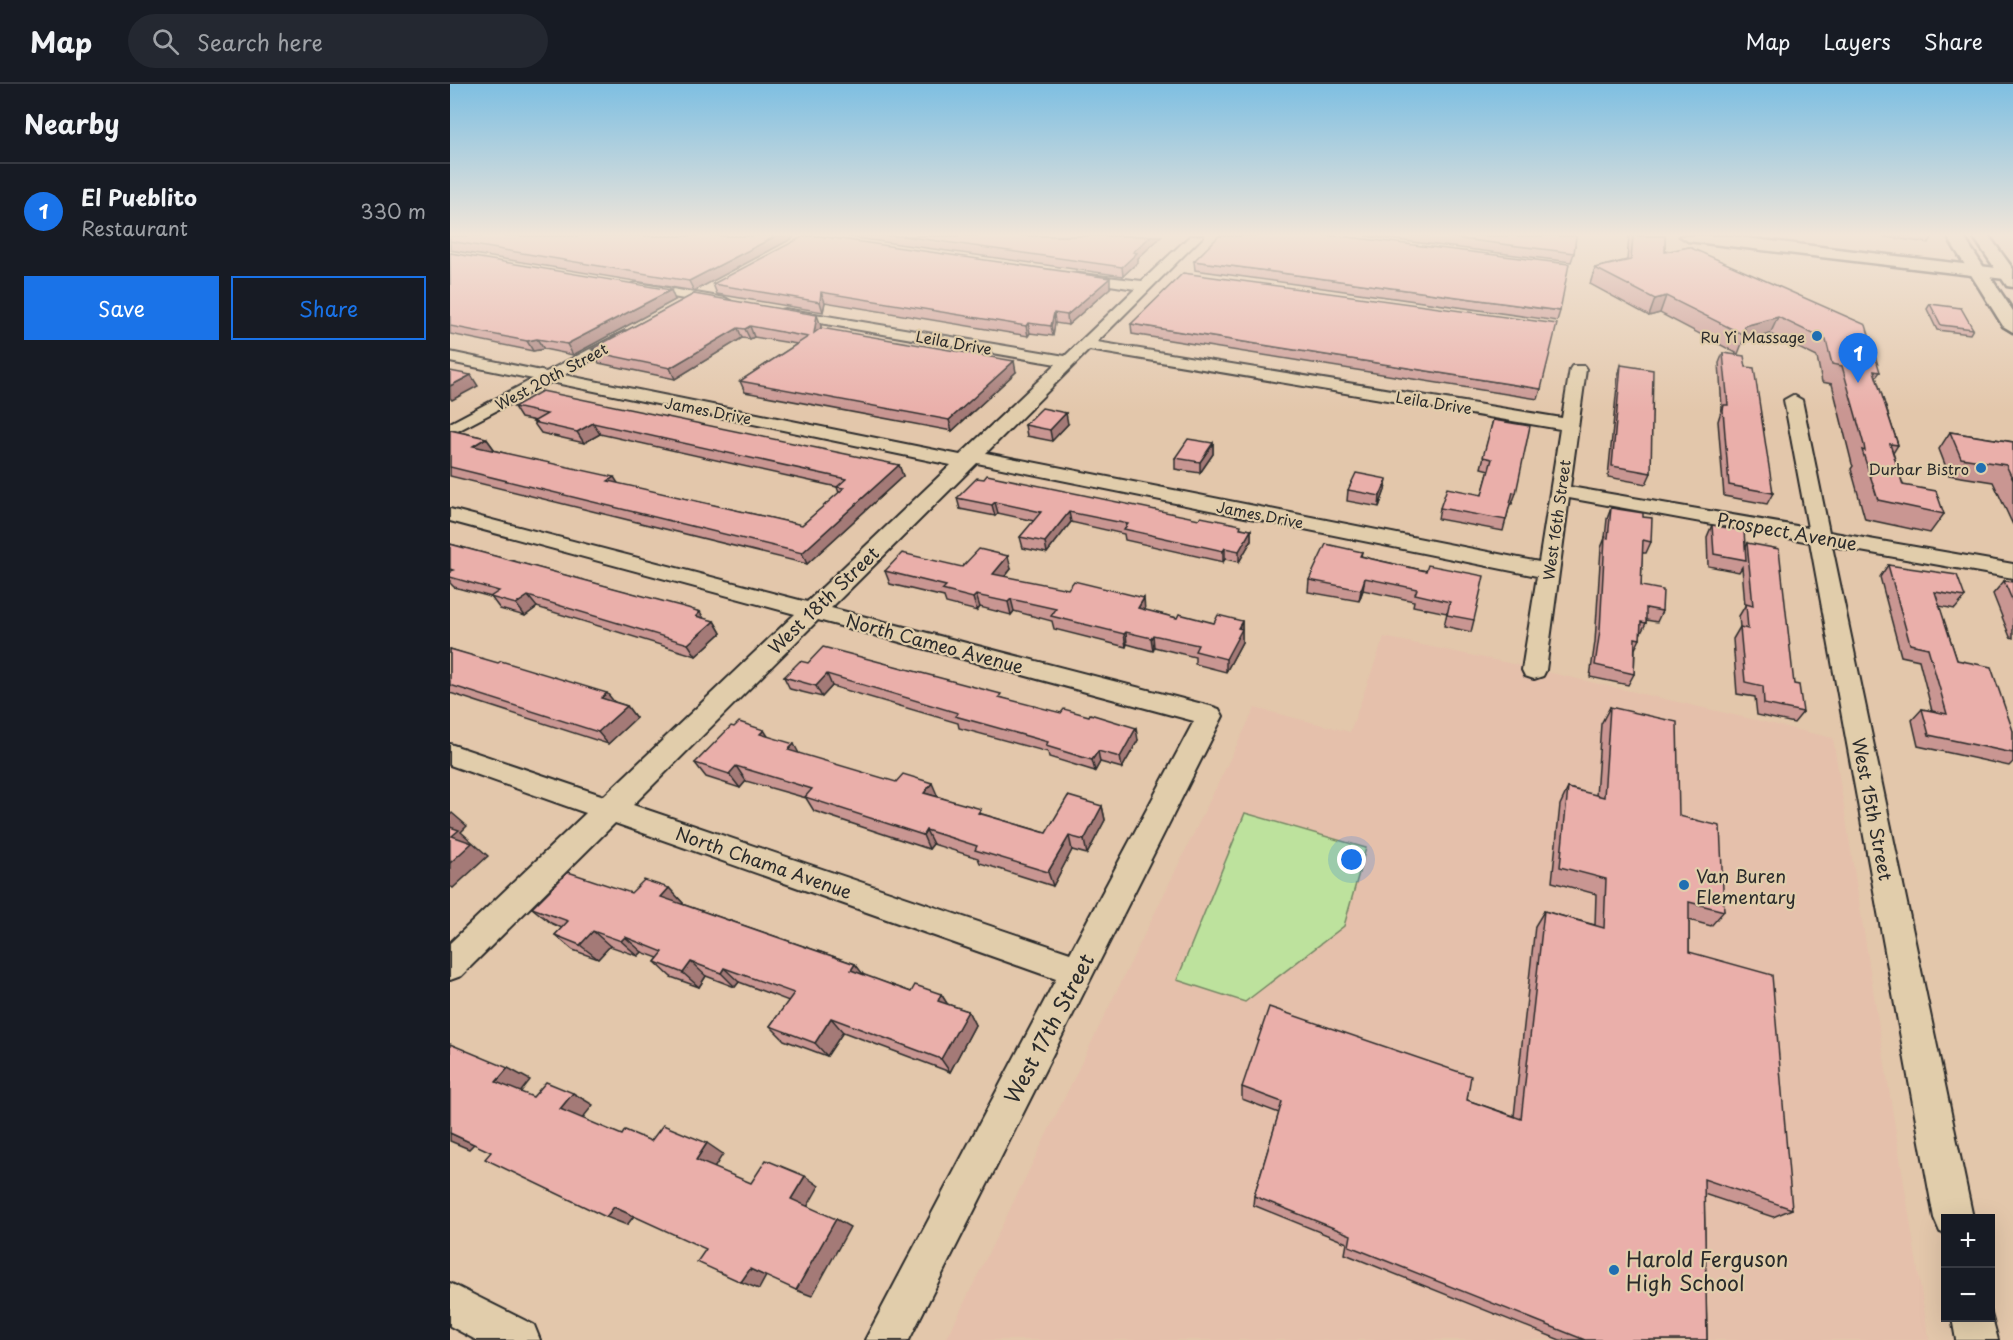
<!DOCTYPE html>
<html lang="en">
<head>
<meta charset="utf-8">
<style>
  :root { --surface:#171b24; --page:#242831; --text:#f1f3f6; --muted:#9ea1a6; --line:#363941; --accent:#1a73e8 }
  body { margin:0; font-family:"Playpen Sans",sans-serif; background:var(--page); color:var(--text) }
  .controls { position:absolute; right:18px; bottom:18px; display:grid; overflow:hidden; border-radius:0px; box-shadow:0 6px 24px #0002 }
  .controls button { width:54px; height:54px; display:grid; place-items:center; padding:0; border:0; border-bottom:2px solid var(--line); background:var(--surface); color:var(--text); font:30px sans-serif }
  .you { position:absolute; left:902px; top:776px; width:21px; height:21px; margin:-15px; border:4px solid #fff; border-radius:50%; background:#1a73e8; box-shadow:0 0 0 9px #1a73e833 }
  .badge { display:grid; place-items:center; width:39px; height:39px; border-radius:50%; background:var(--accent); color:#fff; font-size:20px; font-weight:700 }
  .pin { position:absolute; translate:-50% -50px; filter:drop-shadow(0 2px 3px #0008) }
  .pin::after { content:''; position:absolute; top:32px; width:21px; height:18px; background:inherit; clip-path:polygon(0 0,100% 0,50% 100%) }
  .list { margin:0; padding:0; list-style:none }
  h2 { display:flex; justify-content:space-between; align-items:center; height:78px; margin:0; padding:0 24px; font-size:26px }
  h2 small { font-size:20px; font-weight:400; color:var(--muted) }
  .list li { display:grid; grid-template-columns:39px 1fr auto; gap:18px; align-items:center; box-sizing:border-box; height:96px; padding:0 24px; border-top:2px solid var(--line) }
  .list b { display:block; font-size:22px; white-space:nowrap }
  .list p { margin:0; font-size:20px; white-space:nowrap; color:var(--muted) }
  .list em { font-size:20px; font-style:normal; color:var(--muted) }
  .actions { display:flex; gap:12px; padding:18px 24px }
  .actions a { flex:1; padding:14px 0; border:2px solid var(--accent); border-radius:0px; text-align:center; font-size:21px; color:var(--accent) }
  .actions .main { background:var(--accent); color:#fff }
  .icon { flex:none; width:33px; height:33px; fill:none; stroke:currentColor; stroke-width:2; stroke-linecap:round; stroke-linejoin:round }
  .map { position:relative; flex:none; width:1563px; height:1256px; overflow:hidden }
  header { display:flex; align-items:center; gap:36px; box-sizing:border-box; height:84px; padding:0 30px; background:var(--surface); border-bottom:2px solid var(--line) }
  header strong { font-size:28px }
  nav { display:flex; gap:33px; margin-inline-start:auto; font-size:21px }
  .search { width:420px; height:54px; background:var(--page); display:flex; align-items:center; gap:15px; box-sizing:border-box; padding:0 21px; border-radius:33px; color:var(--muted); font-size:22px }
  main { display:flex }
  aside { flex:1; background:var(--surface) }
  .map>svg:first-child { display:block }
</style>
</head>
<body>
<header>
<strong>Map</strong>
<div class="search"><svg class="icon" aria-label="search" viewBox="0 0 24 24"><circle cx="10" cy="10" r="6"/><path d="M15 15l6 6"/></svg>Search here</div>
<nav><a>Map</a><a>Layers</a><a>Share</a></nav>
</header>
<main>
<aside>
<h2>Nearby<small></small></h2>
<ul class="list">
<li><span class="badge">1</span><div><b>El Pueblito</b><p>Restaurant</p></div><em>330 m</em></li>
</ul>
<div class="actions"><a class="main">Save</a><a>Share</a></div>
</aside>
<div class="map">
<svg width="1563" height="1256" viewBox="0 0 1563 1256">
  <rect width="100%" height="100%" fill="#e3c7ab"/>
  <filter id="ink" filterUnits="userSpaceOnUse"><feTurbulence type="fractalNoise" baseFrequency=".0167" numOctaves="2"/><feDisplacementMap in="SourceGraphic" scale="12" xChannelSelector="R" yChannelSelector="G"/><feConvolveMatrix kernelMatrix="1 2 1 2 8 2 1 2 1" color-interpolation-filters="sRGB"/></filter>
  <g filter="url(#ink)">
    <polygon fill="#e5c0ab" points="934,553 1063,580 1383,654 1479,1256 496,1256 805,624 900,648"/>
    <polygon fill="#bde29d" stroke="#748664" stroke-width="1.5" points="795,729 916,764 894,842 795,918 727,896"/>
    <g fill="none" stroke-linecap="round" stroke-linejoin="round">
      <defs>
        <g id="minor">
          <path d="M740 152H753L647 258 1112 334 1120 285 1122 282H1134L1136 285 1120 403 1358 444 1334 316 1343 311 1352 316 1379 448 1563 480V494L1382 462 1523 1134H1496V1150L1490 1148 1484 1134 1360 458 1119 414 1096 586 1093 592 1084 595 1075 592 1072 586 1087 492 527 379 381 524 760 622 769 625 773 632 459 1256H415L606 895 165 739 11 892 0 896V859L136 729 0 681V660L154 712 345 530 0 437V425L357 518 501 381 101 298 0 351V339L83 295 0 278V268L96 288 175 247 180 249 183 252 180 255 114 291 510 371 606 280 335 233 328 229 330 226 335 225 615 272 685 205 622 195V189L692 197ZM639 266 1110 345 1089 478 536 369ZM368 536 744 637 620 869 183 721Z"/>
          <polygon points="187,199 275,214 282,218 275,222 182,206 182,200"/>
          <polygon points="0,1199 84,1241 90,1256 26,1256 0,1242"/>
          <polygon points="1540,1226 1548,1256 1506,1256 1502,1234 1540,1234"/>
        </g>
        <polygon id="major" points="1230,152 1279,152 1563,186 1563,196 1238,157"/>
        <g id="highway">
          <polygon points="1497,152 1513,152 1563,227 1563,248 1553,242"/>
          <polygon points="1523,152 1539,152 1563,185 1563,203 1557,202"/>
        </g>
      </defs>
      <use href="#minor" stroke="#2b2b2b" stroke-width="4"/>
      <use href="#major" stroke="#2b2b2b" stroke-width="5"/>
      <use href="#highway" stroke="#2b2b2b" stroke-width="5"/>
      <use href="#minor" fill="#e1cdab" fill-rule="evenodd"/>
      <use href="#major" fill="#e1cdab" fill-rule="evenodd"/>
      <use href="#highway" fill="#e1cdab" fill-rule="evenodd"/>
    </g>
    <g fill="#c99692" stroke="#2b2b2b" stroke-width="1.5">
      <polygon points="0,152 343,154 244,207 0,166"/>
      <polygon points="392,152 712,152 688,174 688,178 673,192"/>
      <polygon points="915,152 1126,152 1124,169 1121,178"/>
      <polygon points="1179,152 1215,152 1215,168 1239,163 1430,288 1426,293 1448,361 1443,369 1453,401 1494,430 1480,449 1415,435 1401,385 1403,382 1402,380 1382,300 1372,298 1367,273 1320,250 1293,257 1288,270 1210,229 1199,232 1140,200 1145,184 1177,176"/>
      <polygon points="1428,152 1483,152 1479,159"/>
      <polygon points="0,169 225,216 123,271 94,265 83,267 0,250"/>
      <polygon points="744,177 1110,227 1107,237 745,186"/>
      <polygon points="263,200 660,204 618,241 605,239 603,252 580,249 578,252 375,218 373,228 267,210"/>
      <polygon points="244,210 371,242 370,245 566,288 502,347 295,308 290,297 347,260 304,253 300,255 292,254 225,295 149,279 142,265"/>
      <polygon points="1480,220 1523,245 1520,250 1487,246 1477,225"/>
      <polygon points="681,240 1091,305 1088,315 682,250"/>
      <polygon points="1273,269 1296,283 1323,409 1317,420 1274,412 1268,337 1272,324 1269,279"/>
      <polygon points="1171,281 1201,389 1196,400 1158,393 1168,292"/>
      <polygon points="64,323 449,381 453,392 357,480 0,392 0,346 36,354 44,365 43,366 168,400 352,441 389,409 387,403 150,350 134,359 91,349 83,338 86,337 71,334"/>
      <polygon points="1043,336 1066,409 1062,420 1060,420 1053,447 988,435 990,424 1032,411 1039,386 1031,384"/>
      <polygon points="618,340 602,357 577,352 575,341"/>
      <polygon points="1500,348 1563,358 1563,441 1543,398 1499,391 1489,365"/>
      <polygon points="763,359 763,370 750,389 725,385 725,374"/>
      <polygon points="898,406 935,406 929,423 897,417"/>
      <polygon points="507,414 791,444 801,446 801,457 789,478 775,475 773,478 675,456 674,450 621,438 597,469 573,464 570,453 584,437 548,429 545,432 510,425"/>
      <polygon points="1161,424 1193,433 1201,458 1196,469 1192,469 1191,502 1212,527 1207,538 1196,536 1196,539 1190,551 1190,555 1185,565 1184,590 1178,601 1140,593 1145,558 1151,464 1155,454 1157,435"/>
      <polygon points="1262,441 1295,463 1297,459 1353,628 1344,639 1307,631 1305,613 1287,610 1283,555 1290,543 1289,532 1295,522 1292,483 1289,488 1258,482 1257,453"/>
      <polygon points="0,460 250,528 254,535 264,537 271,549 246,572 87,523 75,532 50,525 41,513 4,503 0,499"/>
      <polygon points="912,468 911,472 922,475 976,487 1024,536 1021,548 994,542 997,529 963,522 964,517 913,506 909,517 858,508 859,496"/>
      <polygon points="1438,481 1515,513 1505,525 1489,522 1507,576 1563,647 1563,678 1559,682 1468,662 1462,636 1472,625 1482,627 1469,576 1451,572 1430,493"/>
      <polygon points="512,483 561,485 555,493 727,534 764,539 792,537 792,558 776,588 745,580 745,573 704,563 703,567 677,560 676,563 604,545 602,537 564,527 561,531 530,523 527,527 496,519 494,513 440,500 435,487"/>
      <polygon points="1554,497 1563,498 1563,554 1560,553 1543,510"/>
      <polygon points="0,565 177,622 186,634 158,660 0,609"/>
      <polygon points="358,579 552,614 688,656 672,684 650,678 645,687 599,673 598,668 509,644 508,639 382,602 372,613 340,605 334,593"/>
      <polygon points="1160,623 1229,732 1274,827 1261,842 1239,836 1239,868 1342,1125 1323,1133 1254,1110 1257,1256 1110,1256 895,1170 897,1159 803,1121 804,1112 829,1029 792,1015 792,1003 1017,1016 1064,1032 1085,842 1094,827 1145,841 1146,810 1102,798 1110,721 1118,704 1146,712 1151,640"/>
      <polygon points="319,653 349,670 487,712 532,730 596,749 652,722 655,736 637,770 622,766 603,802 530,779 528,774 483,760 479,765 364,727 356,714 296,697 290,704 256,693 245,679"/>
      <polygon points="219,804 233,819 232,820 405,880 413,891 461,908 491,910 497,920 518,927 525,941 500,988 393,948 377,972 334,956 320,942 339,917 289,898 285,903 256,892 249,903 221,893 205,878 208,874 192,868 188,872 160,862 148,875 123,866 105,851 112,844 101,839 82,824"/>
    </g>
    <g fill="#a47a77" stroke="#2b2b2b" stroke-width="1.5">
      <polygon points="326,152 343,152 343,154 244,207 239,197"/>
      <polygon points="701,152 712,152 688,174 688,178 673,192 672,183 683,168"/>
      <polygon points="660,194 660,204 618,241 617,231"/>
      <polygon points="221,206 225,216 123,271 117,260"/>
      <polygon points="371,208 375,218 373,228 370,218"/>
      <polygon points="1216,212 1210,229 1199,232 1205,215"/>
      <polygon points="604,229 605,239 603,252 601,242"/>
      <polygon points="367,231 371,242 368,259 364,249"/>
      <polygon points="1328,233 1320,250 1293,257 1296,252 1294,242"/>
      <polygon points="578,239 580,249 578,252 576,242"/>
      <polygon points="300,242 304,253 300,255 295,245"/>
      <polygon points="288,244 292,254 225,295 220,284"/>
      <polygon points="87,255 94,265 83,267 77,257"/>
      <polygon points="564,277 566,288 502,347 499,336"/>
      <polygon points="21,291 28,302 2,316 0,314 0,302"/>
      <polygon points="616,329 618,340 602,357 600,346"/>
      <polygon points="143,339 150,350 134,359 127,348"/>
      <polygon points="36,354 44,365 31,373 23,362"/>
      <polygon points="763,359 763,370 750,389 750,378"/>
      <polygon points="449,381 453,392 357,480 352,469"/>
      <polygon points="164,393 171,404 158,397"/>
      <polygon points="937,395 935,406 929,423 930,412"/>
      <polygon points="545,418 548,429 545,432 542,421"/>
      <polygon points="619,428 621,438 597,469 595,458"/>
      <polygon points="801,446 801,457 789,478 789,467"/>
      <polygon points="775,464 775,475 773,478 773,467"/>
      <polygon points="558,472 561,485 546,503 543,490"/>
      <polygon points="915,494 913,506 909,517 911,506"/>
      <polygon points="526,511 530,523 527,527 523,514"/>
      <polygon points="78,512 87,523 75,532 66,520"/>
      <polygon points="694,514 695,527 688,524"/>
      <polygon points="561,515 564,527 561,531 558,518"/>
      <polygon points="250,528 257,540 246,532"/>
      <polygon points="264,537 271,549 246,572 238,560"/>
      <polygon points="792,537 792,558 776,588 776,575"/>
      <polygon points="676,548 677,560 676,563 674,550"/>
      <polygon points="703,551 704,563 703,567 701,554"/>
      <polygon points="377,590 382,602 372,613 366,602"/>
      <polygon points="157,609 166,620 151,614"/>
      <polygon points="177,622 186,634 158,660 148,648"/>
      <polygon points="686,644 688,656 672,684 670,673"/>
      <polygon points="314,646 323,660 310,650"/>
      <polygon points="344,660 352,675 338,666"/>
      <polygon points="648,667 650,678 645,687 642,676"/>
      <polygon points="286,682 296,697 290,704 279,690"/>
      <polygon points="482,699 488,713 474,709"/>
      <polygon points="652,722 655,736 637,770 634,756"/>
      <polygon points="2,729 17,742 11,748 38,772 3,804 0,802 0,779 2,752 0,748 0,731"/>
      <polygon points="476,746 483,760 479,765 473,751"/>
      <polygon points="619,752 622,766 603,802 598,788"/>
      <polygon points="219,804 233,819 226,828 211,813"/>
      <polygon points="143,847 160,862 148,875 130,861"/>
      <polygon points="175,853 192,868 188,872 171,857"/>
      <polygon points="241,878 256,892 249,903 233,889"/>
      <polygon points="405,880 416,894 401,886"/>
      <polygon points="274,884 289,898 285,903 271,889"/>
      <polygon points="491,910 500,924 488,917"/>
      <polygon points="518,927 525,941 500,988 491,975"/>
      <polygon points="381,934 393,948 377,972 365,959"/>
      <polygon points="58,984 80,996 69,1010 46,998"/>
      <polygon points="123,1009 143,1021 131,1036 110,1025"/>
      <polygon points="0,1049 24,1060 19,1065 0,1057"/>
      <polygon points="257,1059 273,1070 263,1086 246,1076"/>
      <polygon points="355,1092 369,1102 356,1125 341,1115"/>
      <polygon points="164,1123 184,1132 177,1141 156,1133"/>
      <polygon points="386,1135 400,1143 362,1212 346,1206"/>
      <polygon points="300,1185 316,1192 309,1205 291,1198"/>
    </g>
    <g fill="#eaafaa" stroke="#2b2b2b" stroke-width="1.5">
      <polygon points="0,152 326,152 239,197 0,157"/>
      <polygon points="354,152 370,152 660,194 617,231 604,229 601,242 578,239 576,242 371,208 370,218 263,200"/>
      <polygon points="453,152 701,152 683,168 687,169 672,183"/>
      <polygon points="769,152 890,152 1119,180 1110,227 744,177"/>
      <polygon points="988,152 1126,152 1124,169"/>
      <polygon points="1183,152 1215,152 1215,168 1239,163 1416,241 1430,288 1424,287 1448,361 1440,360 1453,401 1486,407 1494,430 1428,416 1412,366 1415,367 1414,361 1392,282 1382,280 1376,256 1328,233 1294,242 1296,252 1216,212 1205,215 1145,184 1181,176"/>
      <polygon points="0,169 221,206 117,260 87,255 77,257 0,242"/>
      <polygon points="733,189 1107,240 1091,305 681,240"/>
      <polygon points="244,210 367,231 364,249 371,244 564,277 499,336 290,297 358,253 300,242 295,245 288,244 220,284 144,268 148,266 142,265"/>
      <polygon points="1480,220 1511,224 1523,245 1491,241"/>
      <polygon points="1273,269 1294,272 1296,283 1304,284 1323,409 1279,401 1273,326 1274,321 1278,321"/>
      <polygon points="1171,281 1203,286 1201,389 1162,382"/>
      <polygon points="0,287 21,291 0,302"/>
      <polygon points="92,307 449,381 352,469 0,383 0,346 36,354 23,362 164,393 158,397 352,441 394,404 387,403 396,395 143,339 127,348 83,338 97,330 64,323"/>
      <polygon points="592,324 616,329 600,346 575,341"/>
      <polygon points="1043,336 1080,342 1066,409 1063,408 1056,436 990,424 997,404 1032,411 1042,375 1033,373"/>
      <polygon points="1500,348 1563,358 1563,396 1556,381 1511,374"/>
      <polygon points="738,355 763,359 750,378 725,374"/>
      <polygon points="906,389 937,395 930,412 898,406"/>
      <polygon points="537,391 749,435 751,433 791,441 790,444 801,446 789,467 775,464 773,467 674,445 678,440 619,428 595,458 570,453 591,428 545,418 542,421 507,414 527,394 534,395"/>
      <polygon points="1161,424 1193,429 1193,433 1202,434 1201,458 1193,456 1191,502 1213,506 1212,527 1196,524 1196,539 1191,538 1190,555 1185,554 1184,590 1145,581 1150,546 1155,453 1158,454"/>
      <polygon points="1262,441 1294,447 1296,476 1264,470"/>
      <polygon points="1297,459 1329,465 1344,600 1349,601 1353,628 1314,620 1313,602 1295,598 1290,543 1298,545 1296,520 1303,522"/>
      <polygon points="0,460 238,524 250,528 246,532 264,537 238,560 78,512 66,520 40,513 49,507 0,493 0,487 3,486 0,485"/>
      <polygon points="876,460 912,468 910,472 922,475 976,487 978,481 1034,492 1024,536 997,531 1000,518 965,510 967,505 915,494 911,506 859,496"/>
      <polygon points="529,465 558,472 543,490 618,505 624,497 694,514 688,524 727,534 729,530 764,539 768,531 792,537 788,544 792,545 776,575 745,567 748,561 703,551 701,554 676,548 674,550 601,532 606,525 561,515 558,518 526,511 523,514 492,506 496,502 435,487 452,469 512,483"/>
      <polygon points="1438,481 1507,491 1515,513 1485,508 1507,576 1541,583 1563,647 1563,669 1479,651 1472,625 1497,630 1478,564 1460,560"/>
      <polygon points="1554,497 1563,498 1563,518"/>
      <polygon points="373,563 551,610 549,613 611,629 614,625 639,632 640,630 686,644 670,673 648,667 642,676 596,662 598,658 505,632 508,629 377,590 366,602 334,593 350,577 358,579"/>
      <polygon points="0,565 48,579 51,577 157,609 151,614 177,622 148,648 0,601"/>
      <polygon points="1160,623 1227,638 1229,732 1270,742 1274,827 1239,818 1239,868 1322,891 1342,1125 1254,1095 1257,1256 1135,1256 899,1162 901,1151 804,1112 832,1018 792,1003 819,923 1021,992 1017,1016 1071,1035 1094,827 1154,844 1156,795 1110,783 1118,704 1154,713"/>
      <polygon points="289,638 314,646 310,650 344,660 338,666 446,698 453,690 482,699 474,709 531,725 528,729 596,749 618,712 652,722 634,756 619,752 598,788 525,766 527,762 476,746 473,751 355,713 362,705 286,682 279,690 245,679 281,642 284,643"/>
      <polygon points="0,743 9,746 2,752 22,759 0,779"/>
      <polygon points="118,788 181,809 194,796 219,804 211,813 405,880 401,886 461,908 465,901 491,910 488,917 518,927 491,975 381,934 365,959 320,942 344,909 274,884 271,889 241,878 233,889 205,878 213,868 175,853 171,857 143,847 130,861 105,851 118,837 82,824"/>
      <polygon points="0,960 58,984 46,998 83,1013 96,998 123,1009 110,1025 172,1051 175,1046 201,1057 213,1041 257,1059 246,1076 301,1099 316,1076 355,1092 341,1115 386,1135 346,1206 300,1185 291,1198 247,1178 256,1165 164,1123 156,1133 35,1075 41,1068 0,1049"/>
    </g>
  </g>
  <linearGradient id="sky" x2="0" y2="1"><stop stop-color="#7ebfe2"/><stop offset="0.46" stop-color="#f2e6d9"/><stop offset="1" stop-color="#f2e6d9" stop-opacity="0"/></linearGradient>
  <rect width="1563" height="328" fill="url(#sky)"/>
  <g fill="#1f6fb2" stroke="#e1cdab" stroke-width="2">
    <circle cx="1367" cy="252" r="6"/>
    <circle cx="1531" cy="384" r="6"/>
    <circle cx="1234" cy="801" r="6"/>
    <circle cx="1164" cy="1186" r="6"/>
  </g>
  <g text-anchor="middle" dominant-baseline="central" stroke-width="4.5" stroke-linejoin="round" paint-order="stroke">
    <g font-size="15" fill="#2b2b2b" stroke="#e1cdab" text-anchor="end">
      <text x="1355" y="252">Ru Yi Massage</text>
      <text x="1519" y="384">Durbar Bistro</text>
    </g>
    <g font-size="15" fill="#2b2b2b" stroke="#e1cdab">
      <text transform="translate(504 258) rotate(10)">Leila Drive</text>
      <text transform="translate(101 292) rotate(-28)">West 20th Street</text>
      <text transform="translate(984 318) rotate(9)">Leila Drive</text>
      <text transform="translate(258 326) rotate(11)">James Drive</text>
      <text transform="translate(810 430) rotate(11)">James Drive</text>
      <text transform="translate(1106 436) rotate(-82)">West 16th Street</text>
    </g>
    <g font-size="18" fill="#2b2b2b" stroke="#e1cdab">
      <text transform="translate(1337 447) rotate(10)">Prospect Avenue</text>
      <text transform="translate(373 516) rotate(-44)">West 18th Street</text>
      <text transform="translate(485 559) rotate(15)">North Cameo Avenue</text>
      <text transform="translate(1423 725) rotate(79)">West 15th Street</text>
      <text transform="translate(314 778) rotate(19)">North Chama Avenue</text>
    </g>
    <g font-size="18" fill="#2b2b2b" stroke="#e1cdab" text-anchor="start">
      <text x="1246" y="791">Van Buren<tspan x="1246" dy="21">Elementary</tspan></text>
    </g>
    <g font-size="21" fill="#2b2b2b" stroke="#e1cdab">
      <text transform="translate(598 944) rotate(-62)">West 17th Street</text>
    </g>
    <g font-size="21" fill="#2b2b2b" stroke="#e1cdab" text-anchor="start">
      <text x="1176" y="1174">Harold Ferguson<tspan x="1176" dy="24">High School</tspan></text>
    </g>
  </g>
</svg>
<div class="controls">
<button>+</button>
<button>−</button>
</div>
<div class="you"></div>
<div class="pin badge" style="left:1408px;top:299px">1</div>
</div>
</main>
</body>
</html>
